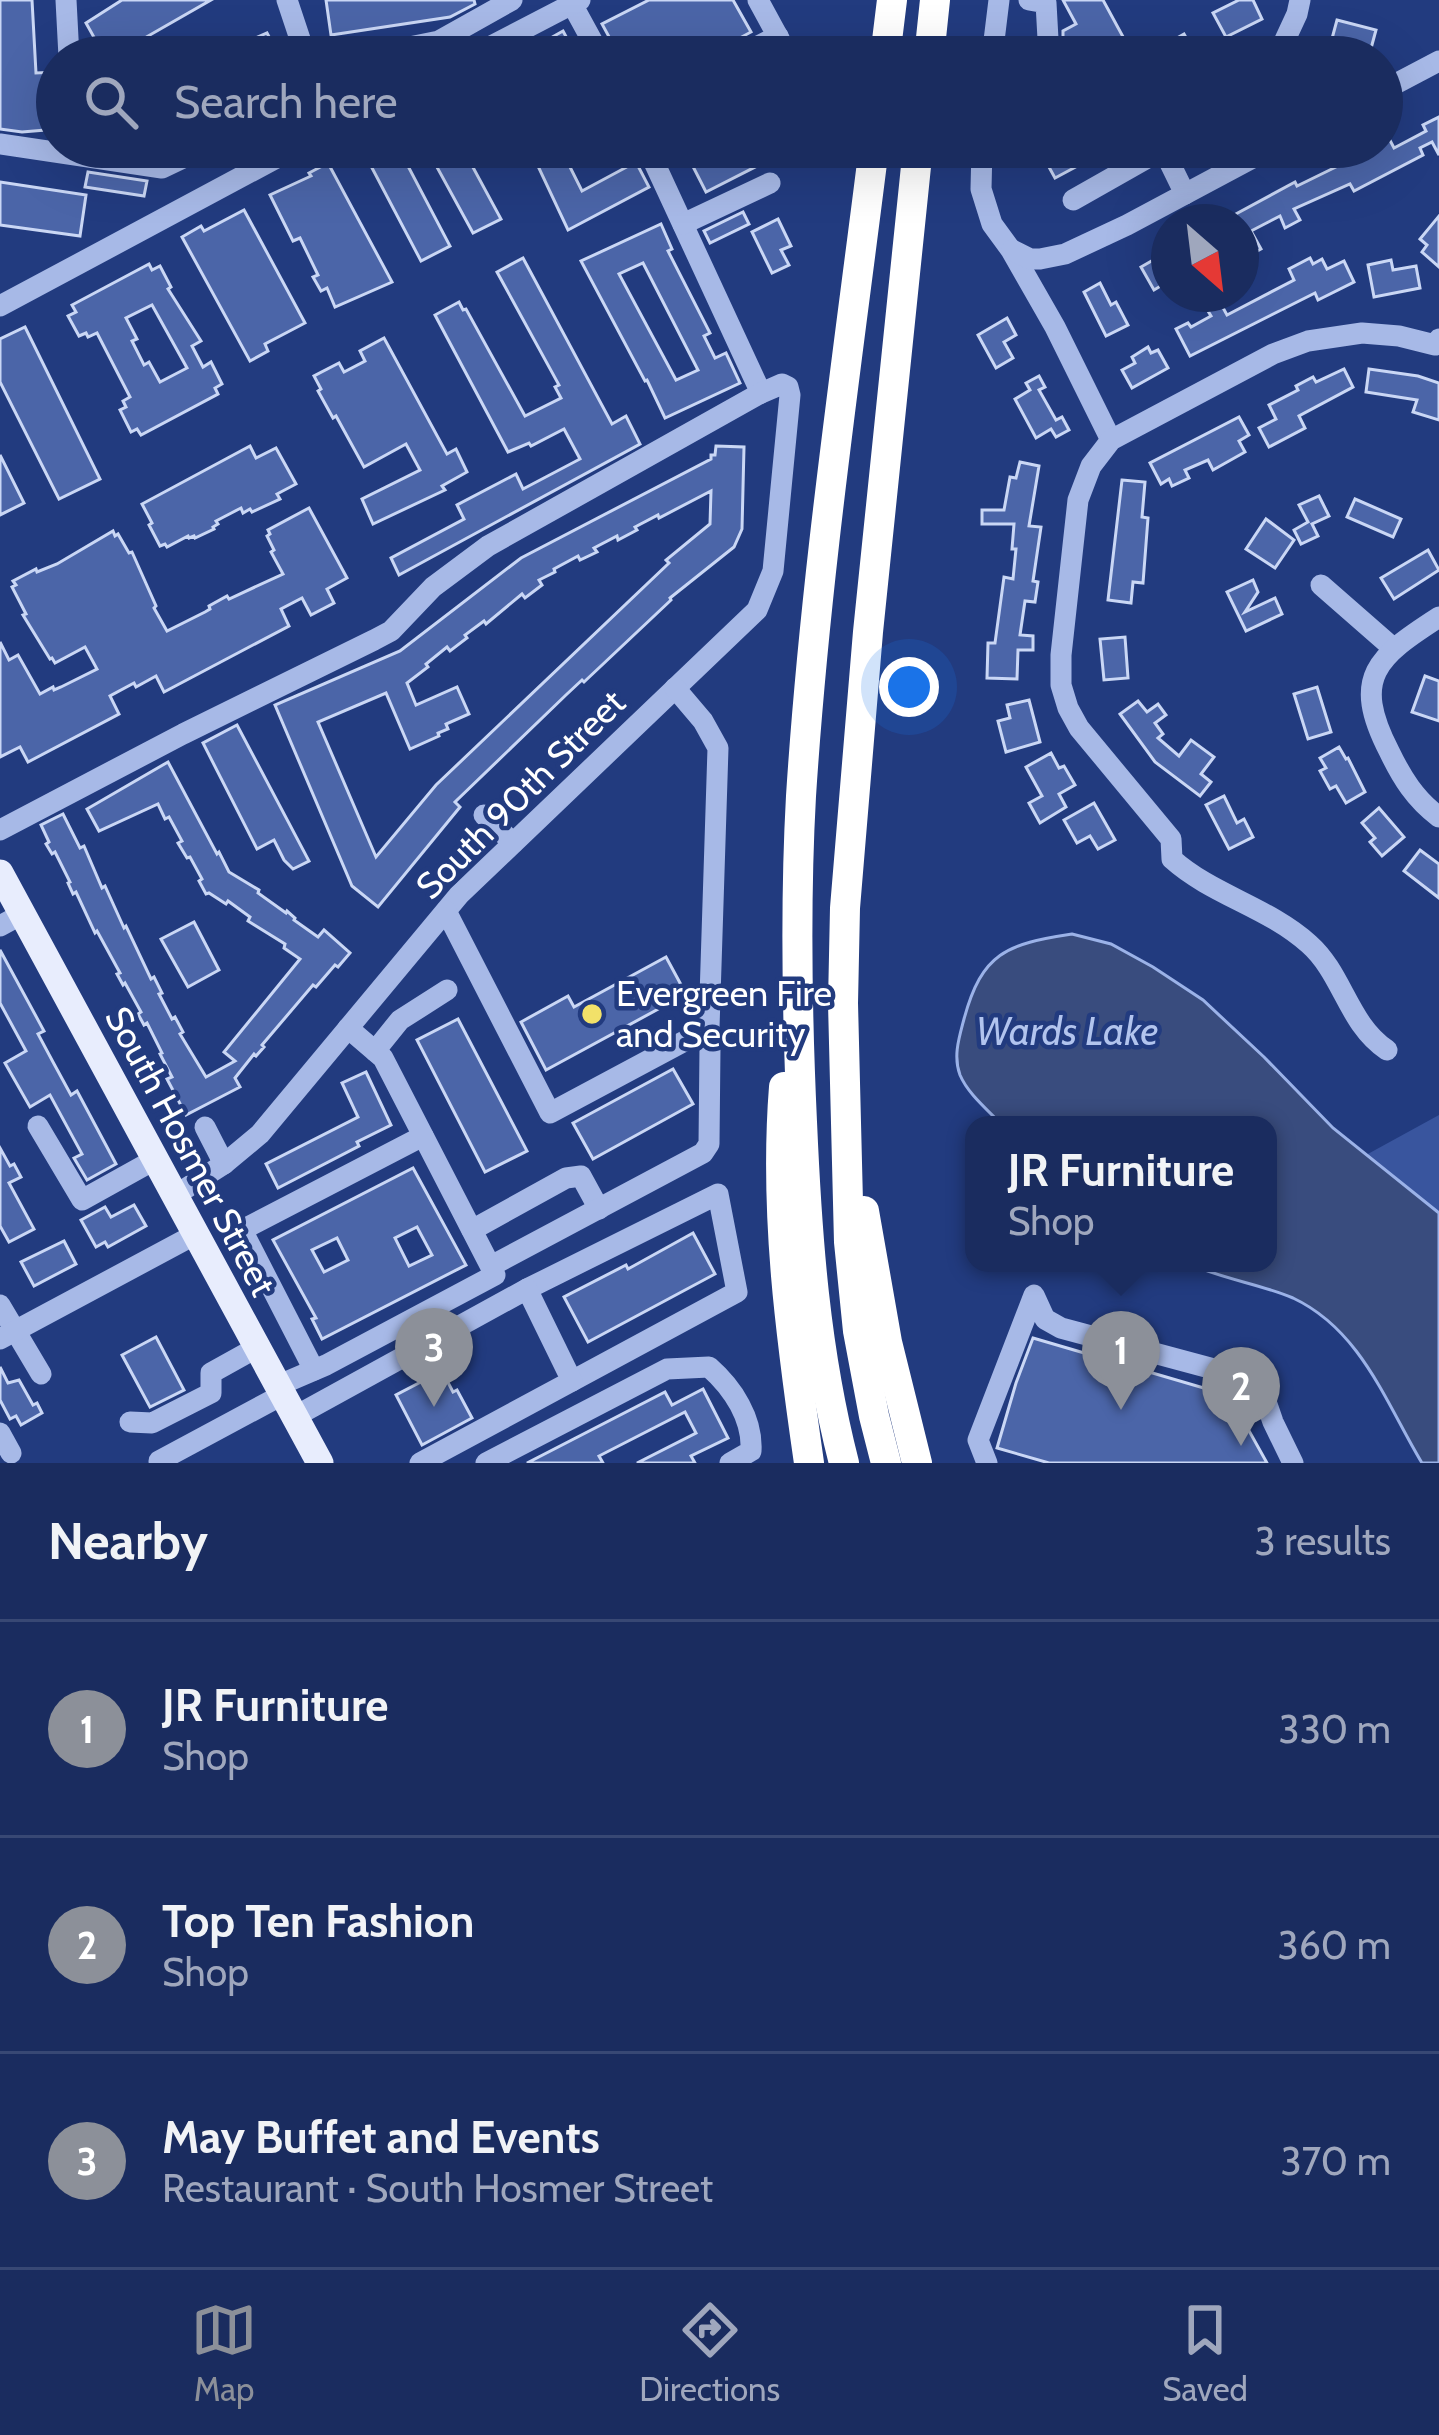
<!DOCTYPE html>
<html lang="en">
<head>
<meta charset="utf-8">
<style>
  :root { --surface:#1a2c5f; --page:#233465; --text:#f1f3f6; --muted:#9fa7bd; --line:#384874; --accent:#8c9099 }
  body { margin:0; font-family:Cabin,sans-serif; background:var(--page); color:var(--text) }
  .compass { position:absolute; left:1151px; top:204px; width:108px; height:108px; border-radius:50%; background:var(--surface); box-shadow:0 12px 48px #0002; rotate:152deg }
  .you { position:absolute; left:909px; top:687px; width:42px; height:42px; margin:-30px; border:9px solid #fff; border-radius:50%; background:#1a73e8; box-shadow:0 0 0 18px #1a73e833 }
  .badge { display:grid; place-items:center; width:78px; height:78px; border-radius:50%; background:var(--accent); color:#fff; font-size:39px; font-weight:700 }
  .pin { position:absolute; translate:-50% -99px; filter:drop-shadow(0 3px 6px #0008) }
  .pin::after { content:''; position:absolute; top:63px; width:42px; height:36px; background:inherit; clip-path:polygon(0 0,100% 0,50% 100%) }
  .popup { position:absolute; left:965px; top:1116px; width:312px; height:156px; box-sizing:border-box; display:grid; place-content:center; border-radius:24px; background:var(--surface); filter:drop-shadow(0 3px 9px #0005); font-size:39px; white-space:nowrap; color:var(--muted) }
  .popup b { font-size:45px; color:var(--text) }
  .popup::after { content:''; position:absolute; left:50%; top:100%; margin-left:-24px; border:24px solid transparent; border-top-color:var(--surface) }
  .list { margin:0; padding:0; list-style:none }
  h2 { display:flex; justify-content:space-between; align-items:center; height:156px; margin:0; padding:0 48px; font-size:51px }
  h2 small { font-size:39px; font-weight:400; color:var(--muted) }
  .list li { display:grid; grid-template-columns:78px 1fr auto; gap:36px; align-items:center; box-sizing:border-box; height:216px; padding:0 48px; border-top:3px solid var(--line) }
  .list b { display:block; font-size:45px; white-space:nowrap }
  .list p { margin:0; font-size:39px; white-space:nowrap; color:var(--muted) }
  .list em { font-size:39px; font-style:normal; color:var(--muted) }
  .icon { flex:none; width:66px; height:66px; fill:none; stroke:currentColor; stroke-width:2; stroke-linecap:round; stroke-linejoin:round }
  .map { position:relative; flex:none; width:1439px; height:1463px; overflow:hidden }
  .search { position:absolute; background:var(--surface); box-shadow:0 12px 48px #0002; left:36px; right:36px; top:36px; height:132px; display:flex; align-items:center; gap:30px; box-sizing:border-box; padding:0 42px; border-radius:66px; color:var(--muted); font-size:45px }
  .sheet { height:804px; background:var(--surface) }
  nav { display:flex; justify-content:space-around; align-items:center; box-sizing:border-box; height:168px; border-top:3px solid var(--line); background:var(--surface); font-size:33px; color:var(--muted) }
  nav a { display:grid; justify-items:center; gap:6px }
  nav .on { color:var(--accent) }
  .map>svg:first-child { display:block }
</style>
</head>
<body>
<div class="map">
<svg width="1439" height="1463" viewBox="0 0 1439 1463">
  <rect width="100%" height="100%" fill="#223b7f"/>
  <polygon fill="#39559e" points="1439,1115 1439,1213 1366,1155"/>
  <path fill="#394c7e" stroke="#9bb2e8" stroke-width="3" d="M1072 934 1111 944 1153 967 1203 1000 1264 1057 1333 1128 1439 1213V1463H1422C1386 1403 1361 1330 1293 1298 1260 1284 1222 1279 1187 1263H1268V1125H1002C988 1110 968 1094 960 1075 953 1056 959 1038 964 1019 982 953 1006 944 1072 934Z"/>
  <g fill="#4b65a8" stroke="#cad7f5" stroke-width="3" fill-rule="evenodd">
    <polygon points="0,0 32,0 36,73 57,72 57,129 22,132 0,129"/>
    <polygon points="122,0 211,0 122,51 105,57 86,23"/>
    <polygon points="326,0 474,0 475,4 450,17 331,35"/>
    <polygon points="649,0 733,0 751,32 723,47 721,43 692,57 620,57 602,24"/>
    <polygon points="1063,0 1103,0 1134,57 1074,57 1063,38 1063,31 1076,24"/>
    <polygon points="1239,0 1253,0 1262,19 1226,37 1213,13"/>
    <polygon points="1337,20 1376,30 1369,56 1330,46"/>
    <polygon points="563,31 577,57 513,57 547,40"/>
    <polygon points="267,33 280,57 220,57 251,40"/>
    <polygon points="1184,34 1197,57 1167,57 1161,47"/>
    <polygon points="1439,117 1439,155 1432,142 1420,148 1423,155 1354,191 1350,184 1294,209 1300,220 1285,228 1280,216 1251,231 1261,249 1241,260 1241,222 1221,222 1295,182 1297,186 1342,164 1340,161 1369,147 1382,147 1382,125 1394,148 1426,131 1423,125"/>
    <polygon points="361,147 398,147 450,246 421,261"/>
    <polygon points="426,147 462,147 501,219 473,233"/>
    <polygon points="529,147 560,147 582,191 636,162 649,187 568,230"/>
    <polygon points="683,147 763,147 769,160 706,192"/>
    <polygon points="1038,147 1113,147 1055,178"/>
    <polygon points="328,163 392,282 335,307 327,288 321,291 313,277 318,275 300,238 293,241 270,195 311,176 309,173"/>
    <polygon points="88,172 147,181 144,196 85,187"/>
    <polygon points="0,182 86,195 80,236 0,225"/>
    <polygon points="244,210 305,323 265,344 268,351 250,361 182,237 201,226 204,231"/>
    <polygon points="743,212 749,224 710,243 704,231"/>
    <polygon points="1439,216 1439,267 1422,252 1427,245 1420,239"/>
    <polygon points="778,219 791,246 781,250 789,265 772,273 752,232"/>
    <path d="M661 224 672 249 668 251 710 333 704 336 715 358 726 353 740 383 665 418 647 380 645 381 581 261ZM643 263 698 370 676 380 619 274Z"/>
    <polygon points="1169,251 1169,281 1154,290 1141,267"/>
    <polygon points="523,258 612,424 626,416 640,444 399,575 391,558 464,519 457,505 516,474 523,489 580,459 564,429 531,446 529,443 508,452 435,315 459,302 463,310 466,309 525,416 561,398 555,387 559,385 497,272"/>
    <polygon points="1310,258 1313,264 1322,259 1327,269 1344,261 1354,282 1318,300 1315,293 1190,356 1176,329 1188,323 1191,327 1211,316 1208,311 1221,304 1227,315 1294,280 1289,269"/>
    <polygon points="1391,260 1393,270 1416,266 1420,288 1374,297 1368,265"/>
    <path d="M149 264 152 270 160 266 171 287 168 289 201 341 192 346 203 367 211 362 222 384 215 388 218 394 141 435 137 429 131 432 120 410 126 407 123 401 130 397 97 333 88 337 86 333 79 336 68 316 76 312 72 305ZM152 305 187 368 160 382 149 362 144 365 132 341 137 339 126 318Z"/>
    <polygon points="1100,283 1111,305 1116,302 1128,325 1106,336 1084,292"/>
    <polygon points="1007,318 1016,335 1004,342 1013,358 996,368 978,335"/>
    <polygon points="25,327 100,479 59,499 0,382 0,339"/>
    <polygon points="384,338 447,454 456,449 467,472 442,486 445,490 373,524 362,499 420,470 406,444 364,467 336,416 333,418 318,391 321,389 314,376 339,363 344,372 365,361 360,351"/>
    <polygon points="1148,347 1151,353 1158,350 1168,368 1132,388 1122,370 1135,363 1132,357"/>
    <polygon points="1344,369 1353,387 1299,416 1305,428 1269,447 1259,428 1276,419 1269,405 1298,390 1296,386 1313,377 1316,382"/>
    <polygon points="1369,369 1418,376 1439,383 1439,420 1413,412 1417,400 1366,392"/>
    <polygon points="1039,376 1045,387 1039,390 1056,420 1062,417 1069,430 1056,437 1051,429 1036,438 1015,399 1030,390 1026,383"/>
    <polygon points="1239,417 1249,435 1239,441 1245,452 1213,470 1208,460 1185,470 1189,478 1172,486 1169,479 1161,484 1150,463"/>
    <polygon points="250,446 256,458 276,448 296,484 277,494 280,499 252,512 250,509 243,513 241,508 216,521 218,524 213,527 214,529 195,538 194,536 189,538 188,536 167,547 165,544 160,546 149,525 152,523 142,504"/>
    <path d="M716 446 744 447 742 529 734 547 670 598 671 600 584 682 582 680 567 694 455 802 460 807 378 907 352 886 275 705 400 651 521 558 711 459V455H715ZM711 491 710 524 666 560 669 563 436 785 376 857 318 722 386 693 410 749 439 736 438 733 448 729 446 724 469 714 457 687 416 705 407 683 428 667 426 664 447 647 450 651 467 638 465 635 484 621 486 624 522 594 525 598 542 585 539 580 555 572 554 569 578 556 580 560 597 552 594 548 617 536 618 540 637 530 635 527 658 515 659 518Z"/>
    <polygon points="0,455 24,503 0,515"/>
    <polygon points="1020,462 1039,466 1029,526 1041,527 1033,581 1038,582 1035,602 1025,601 1020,635 1033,636 1033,650 1018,650 1017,679 987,678 988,643 995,643 1004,577 1013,579 1016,549 1012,549 1014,524 982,524 982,510 1004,510 1010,477 1016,478"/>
    <polygon points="1122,480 1145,482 1142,517 1148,518 1143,583 1133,582 1131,603 1108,600"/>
    <polygon points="1319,496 1329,516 1312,524 1318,536 1301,544 1294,530 1308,522 1299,505"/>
    <polygon points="1355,499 1401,519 1393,537 1347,517"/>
    <polygon points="309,508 347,578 327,589 334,603 311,615 302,598 281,609 289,626 164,692 156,676 136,687 134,683 110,696 119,714 28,762 20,747 0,757 0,642 9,660 18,655 40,694 53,687 54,690 61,687 97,669 85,647 55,663 52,658 50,659 23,615 26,614 12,587 16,585 13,581 36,569 37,572 57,564 113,531 115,536 118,534 129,553 132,552 156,606 154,608 167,631 205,612 210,609 209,606 227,596 229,599 283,574 271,552 274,550 267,536 270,534 268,530"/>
    <polygon points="1266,519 1294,540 1275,568 1246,549"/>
    <polygon points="1428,550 1439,570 1394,599 1381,578"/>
    <polygon points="1253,580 1258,592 1245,612 1275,598 1282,614 1246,631 1227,592"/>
    <polygon points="1125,637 1128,678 1104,680 1100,639"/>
    <polygon points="1425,676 1439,681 1439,721 1412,712"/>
    <polygon points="1317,687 1331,732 1308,739 1294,694"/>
    <polygon points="1029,700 1040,742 1006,752 998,721 1010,718 1007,705"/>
    <polygon points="1138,701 1147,712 1158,704 1166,715 1155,723 1163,734 1158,738 1179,756 1191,740 1214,757 1201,774 1211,782 1200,796 1155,762 1120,714"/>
    <polygon points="237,725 309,861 293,869 284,860 274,840 257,849 203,743"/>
    <polygon points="1339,747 1346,759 1348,758 1365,792 1346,803 1336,786 1330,789 1320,771 1326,768 1320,758"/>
    <polygon points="1051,753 1059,768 1064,766 1075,785 1059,794 1066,807 1040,823 1029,803 1042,796 1026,767"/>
    <polygon points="168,762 217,854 219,852 229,872 259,890 258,893 286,913 287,911 295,918 294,920 318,937 324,930 350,953 338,967 335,965 316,987 313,985 262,1045 264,1047 256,1056 254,1054 235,1078 240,1087 186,1115 167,1079 172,1077 160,1054 162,1053 147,1023 144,1025 138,1014 141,1012 125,983 123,985 117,974 120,973 97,931 95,933 76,892 73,894 68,883 70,882 55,852 52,854 46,844 49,842 41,825 63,814 80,848 84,846 102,888 105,886 124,928 126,926 151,979 154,977 162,993 159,994 172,1019 175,1017 183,1032 180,1034 206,1077 235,1061 224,1052 300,959 284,948 285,944 248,921 250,917 228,901 226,904 209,893 206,894 199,881 202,879 190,857 187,858 178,843 182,841 169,817 165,819 158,804 99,831 87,809"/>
    <polygon points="1224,796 1237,823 1244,819 1253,837 1229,849 1206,805"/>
    <polygon points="1094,803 1115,840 1098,849 1090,836 1077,843 1064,820"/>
    <polygon points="1379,808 1404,837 1382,856 1370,842 1375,838 1362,823"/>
    <polygon points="1420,850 1439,864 1439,898 1404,871"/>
    <polygon points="194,922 219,970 188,987 161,939"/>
    <polygon points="0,950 44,1031 38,1034 53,1062 71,1095 77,1091 116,1164 87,1180 74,1158 82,1154 50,1095 30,1107 5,1063 26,1051 0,1003"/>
    <polygon points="666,957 686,994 546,1070 521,1022 568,996 574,1007"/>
    <polygon points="458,1019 527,1151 485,1172 417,1040"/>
    <polygon points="673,1069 693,1104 593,1159 573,1123"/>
    <polygon points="366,1072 391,1125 357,1142 359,1146 278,1188 266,1164 358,1117 342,1083"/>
    <polygon points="0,1148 10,1166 14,1164 21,1177 9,1183 34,1229 9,1242 0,1226"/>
    <path d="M413 1168 466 1265 322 1339 312 1319 316 1318 273 1240ZM417 1227 432 1255 409 1266 395 1238ZM337 1238 348 1260 324 1272 312 1250Z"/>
    <polygon points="134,1205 146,1226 108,1247 105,1242 96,1247 81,1220 105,1207 111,1217"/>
    <polygon points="693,1233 715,1274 588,1342 564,1297 626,1265 628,1269"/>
    <polygon points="64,1241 76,1264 34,1286 21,1262"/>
    <polygon points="156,1337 184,1390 150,1407 122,1355"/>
    <polygon points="1033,1338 1238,1398 1230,1422 1248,1429 1267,1463 1049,1463 997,1448 1016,1383"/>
    <polygon points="0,1367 8,1383 19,1380 33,1405 37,1403 42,1413 21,1425 16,1416 10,1419 0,1400"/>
    <polygon points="442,1371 453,1392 457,1390 472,1418 422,1445 396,1395"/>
    <polygon points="703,1389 728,1438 691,1456 695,1463 637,1463 696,1433 685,1412 599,1456 603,1463 527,1463 665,1392 672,1405"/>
  </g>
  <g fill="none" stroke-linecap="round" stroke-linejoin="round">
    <g stroke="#a7b9e7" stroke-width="21">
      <polyline points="66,0 69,57"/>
      <polyline points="287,0 306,57"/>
      <polyline points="758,0 789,57"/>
      <polyline points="1029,0 1046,3 1048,39 1045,57"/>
      <polyline points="572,4 601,57"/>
      <polyline points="360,57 439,41 512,0"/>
      <polyline points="470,57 580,0"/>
      <polyline points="737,57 778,36"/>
      <polyline points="992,57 999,0"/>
      <polyline points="1277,57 1297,14 1300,0"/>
      <polyline points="1382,91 1439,61"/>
      <polyline points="0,144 162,168 206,147"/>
      <polyline points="647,147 761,393"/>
      <polyline points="982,147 981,189 992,224 1011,250 1055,327 1111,440"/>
      <polyline points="1073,200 1163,149 1185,194"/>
      <polyline points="683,224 770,183"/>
      <polyline points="1012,250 1030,259 1040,259 1065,254 1127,225 1273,147"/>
      <polyline points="0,306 297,147"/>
      <polyline points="1321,585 1393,648"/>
      <path d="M1439 617C1377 657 1351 677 1389 751 1402 778 1415 799 1439 817"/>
      <polyline points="484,815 513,843"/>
      <polyline points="0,830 183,734 374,640 391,631 433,587 488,546 761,393 782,384 788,387 790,395 773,571 757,610 459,895 260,1134 224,1164 174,1196"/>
      <polyline points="446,911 550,1113 709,1028 718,748 703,721 675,688"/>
      <polyline points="0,926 22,914"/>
      <path d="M1387 1050C1348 1024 1343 974 1309 944 1268 907 1212 895 1172 859L1171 839 1079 728 1068 708 1061 685V655L1078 500 1091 466 1111 440 1273 354 1308 341 1362 333 1399 336 1435 345 1439 339"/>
      <polyline points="375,1051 400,1020 447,990"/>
      <polyline points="38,1126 82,1200 154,1160"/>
      <polyline points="205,1127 224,1164"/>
      <polyline points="472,1230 566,1178 581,1176 599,1209"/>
      <polyline points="491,1266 703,1153 709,1144 710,1047"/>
      <polyline points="527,1289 718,1194 737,1292 572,1381"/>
      <polyline points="0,1305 41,1374"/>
      <polyline points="0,1339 194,1235"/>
      <polyline points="314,1370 242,1230 423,1136"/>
      <polyline points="277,1386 326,1365 495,1275 383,1058 348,1028"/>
      <polyline points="294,1417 527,1289 572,1381 420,1463"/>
      <polyline points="130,1422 152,1423 211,1393 211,1373 256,1348"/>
      <polyline points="0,1433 11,1453"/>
      <polyline points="161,1463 159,1461 282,1395"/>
      <path d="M486 1463 667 1369 709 1367C733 1388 753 1419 751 1451L730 1463"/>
      <polyline points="987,1463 978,1440 1034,1295 1045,1319 1061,1328 1236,1375 1261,1387 1273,1422 1293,1463"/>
    </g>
    <polyline stroke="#e8edfd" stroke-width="27" points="0,873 320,1463"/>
    <g stroke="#fff" stroke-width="30">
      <polyline points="885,57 892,0"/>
      <polyline points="929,57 935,0"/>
      <path d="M784 1087C774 1213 791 1338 809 1463"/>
      <polyline points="864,1211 887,1342 917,1463"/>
      <path d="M844 1463C815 1351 807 1238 802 1122 797 1014 795 904 801 796 815 579 847 363 874 147"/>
      <polyline points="886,1463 874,1416 858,1331 849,1242 843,1003 845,908 868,632 918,147"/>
    </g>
  </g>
  <circle fill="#f2e169" stroke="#223b7f" stroke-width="4.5" cx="592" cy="1014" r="12"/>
  <g text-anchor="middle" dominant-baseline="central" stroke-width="9" stroke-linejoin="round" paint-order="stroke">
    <g font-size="36" fill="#fff" stroke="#223b7f">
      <text transform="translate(520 794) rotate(-45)">South 90th Street</text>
      <text transform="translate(191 1151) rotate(62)">South Hosmer Street</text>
    </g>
    <g font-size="36" fill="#fff" stroke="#223b7f" text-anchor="start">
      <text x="616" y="993">Evergreen Fire<tspan x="616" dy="41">and Security</tspan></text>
    </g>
    <g font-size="39" font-style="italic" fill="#b2c4ee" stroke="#223b7f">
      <text x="1067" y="1031">Wards Lake</text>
    </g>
  </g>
</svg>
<svg class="compass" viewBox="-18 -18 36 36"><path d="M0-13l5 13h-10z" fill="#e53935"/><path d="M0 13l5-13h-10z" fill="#9fa7bd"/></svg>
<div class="you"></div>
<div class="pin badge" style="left:1121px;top:1410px">1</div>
<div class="popup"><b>JR Furniture</b>Shop</div>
<div class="pin badge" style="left:1241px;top:1446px">2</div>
<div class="pin badge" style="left:434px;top:1407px">3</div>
<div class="search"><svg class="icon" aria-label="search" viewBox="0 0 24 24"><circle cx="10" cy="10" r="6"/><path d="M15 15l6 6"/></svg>Search here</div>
</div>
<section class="sheet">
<h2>Nearby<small>3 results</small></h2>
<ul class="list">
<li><span class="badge">1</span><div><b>JR Furniture</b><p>Shop</p></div><em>330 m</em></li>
<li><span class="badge">2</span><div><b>Top Ten Fashion</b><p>Shop</p></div><em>360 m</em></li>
<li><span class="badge">3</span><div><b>May Buffet and Events</b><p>Restaurant · South Hosmer Street</p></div><em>370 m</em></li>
</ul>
</section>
<nav>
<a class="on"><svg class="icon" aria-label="map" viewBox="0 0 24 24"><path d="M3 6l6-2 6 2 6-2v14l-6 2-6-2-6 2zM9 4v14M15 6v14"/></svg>Map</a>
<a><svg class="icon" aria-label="directions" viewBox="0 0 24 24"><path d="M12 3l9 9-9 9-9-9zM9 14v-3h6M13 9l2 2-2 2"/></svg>Directions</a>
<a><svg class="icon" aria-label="saved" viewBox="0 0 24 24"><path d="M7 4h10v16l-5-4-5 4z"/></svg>Saved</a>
</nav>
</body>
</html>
